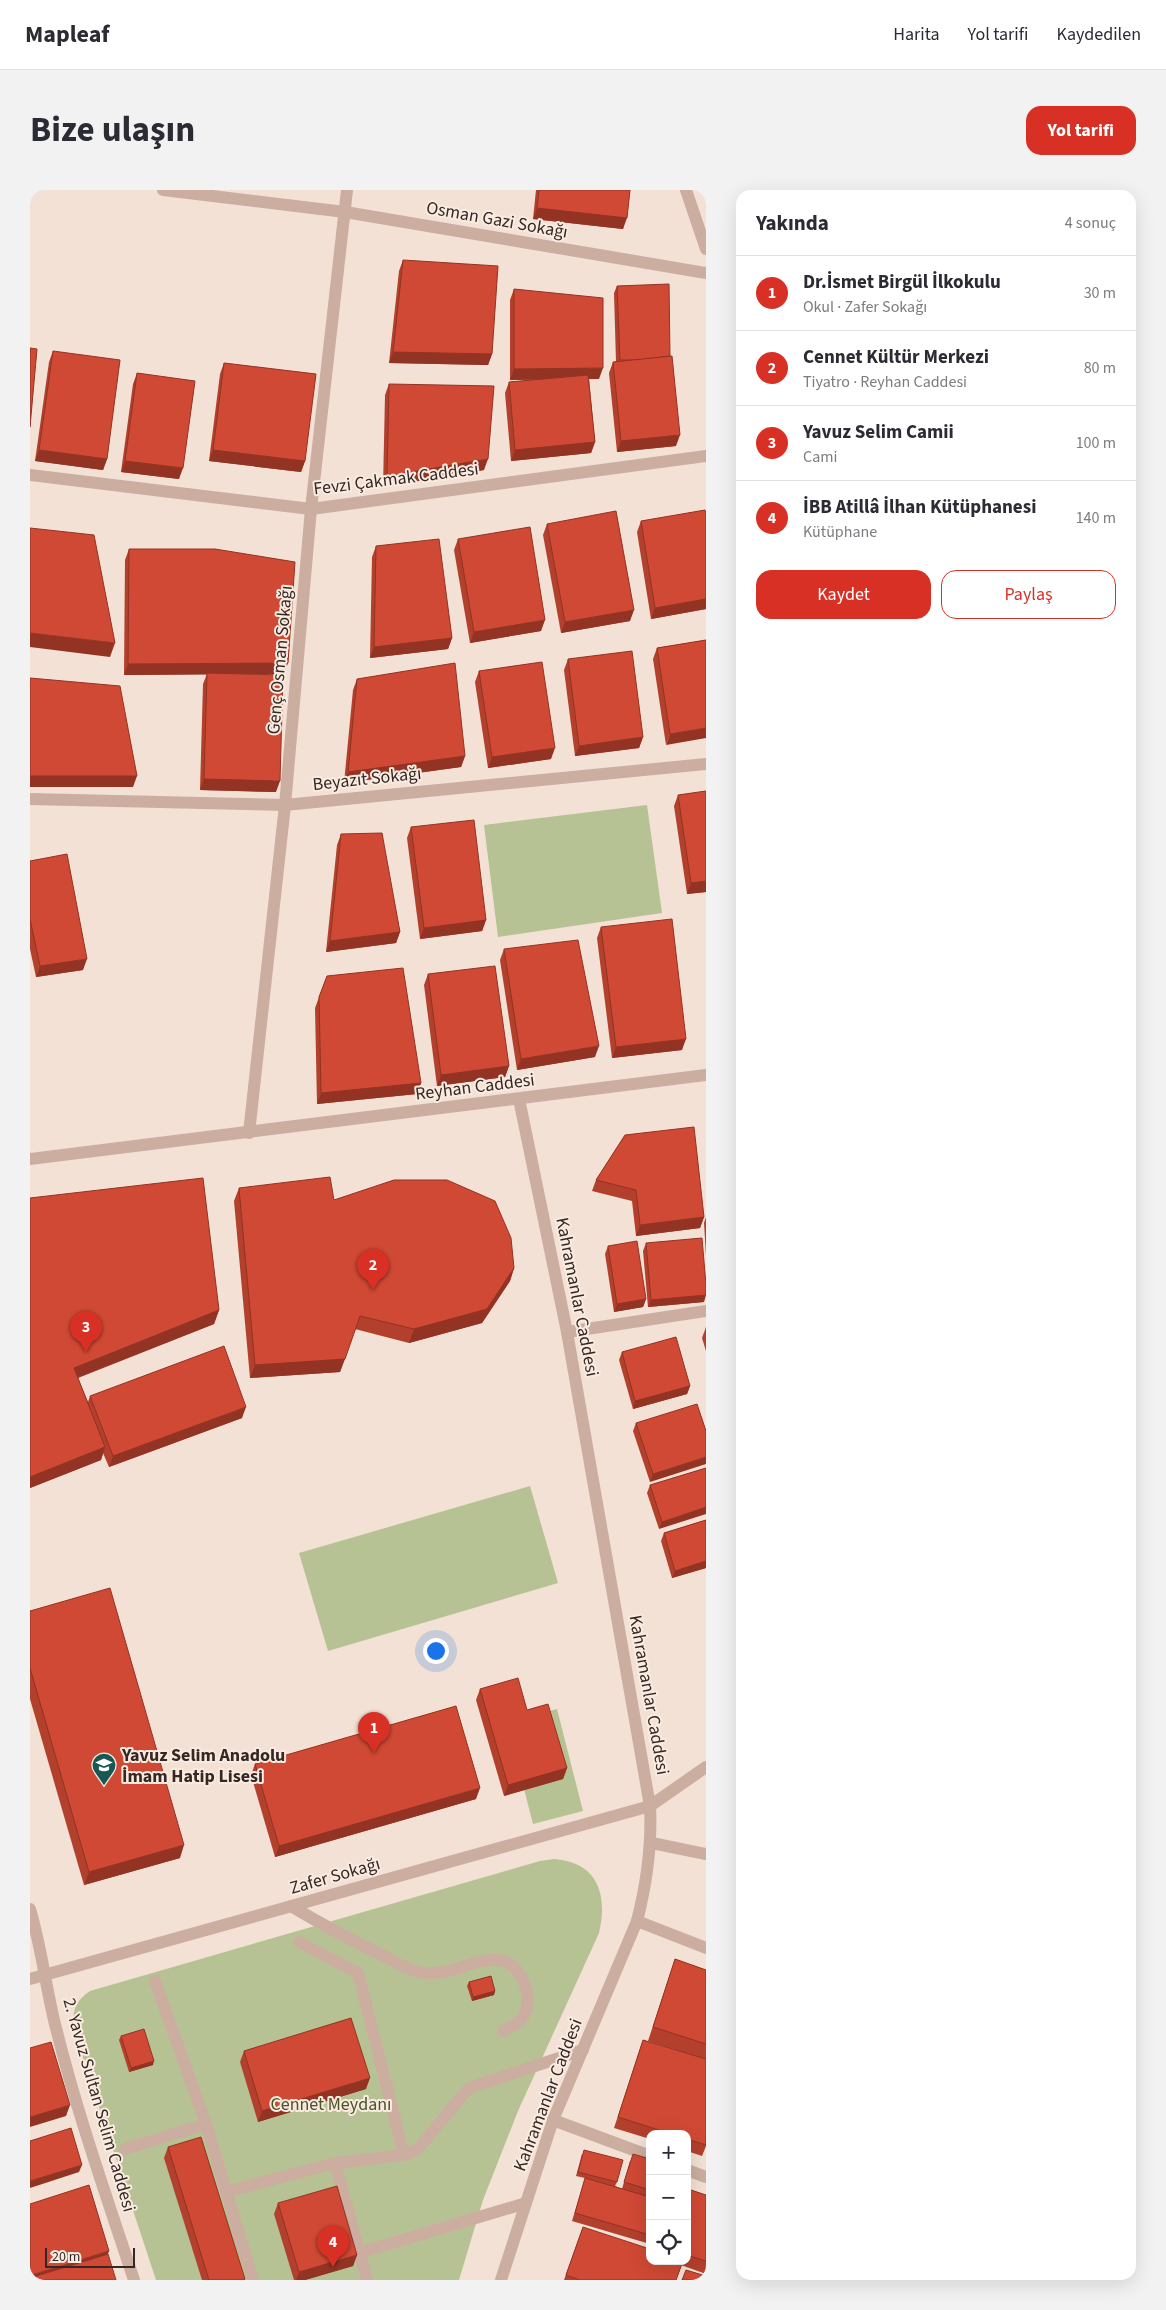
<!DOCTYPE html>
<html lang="tr">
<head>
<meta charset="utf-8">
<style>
  :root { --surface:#fff; --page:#f2f2f3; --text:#2b2b33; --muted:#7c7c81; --line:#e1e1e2; --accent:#d93025 }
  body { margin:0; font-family:"Source Sans 3",sans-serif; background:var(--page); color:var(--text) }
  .controls { position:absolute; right:15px; bottom:15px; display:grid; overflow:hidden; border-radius:10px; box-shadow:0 5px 20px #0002 }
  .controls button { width:45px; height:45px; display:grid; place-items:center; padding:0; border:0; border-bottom:1px solid var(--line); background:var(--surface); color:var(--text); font:25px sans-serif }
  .scale { position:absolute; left:15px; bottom:12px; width:90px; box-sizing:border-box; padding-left:5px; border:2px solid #342724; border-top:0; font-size:14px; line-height:18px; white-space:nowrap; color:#342724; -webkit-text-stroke:4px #faebe0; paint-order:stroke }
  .you { position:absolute; left:405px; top:1460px; width:18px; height:18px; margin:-12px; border:4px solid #fff; border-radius:50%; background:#1a73e8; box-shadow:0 0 0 8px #1a73e833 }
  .badge { display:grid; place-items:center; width:32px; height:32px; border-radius:50%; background:var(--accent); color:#fff; font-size:16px; font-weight:700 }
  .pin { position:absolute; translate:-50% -41px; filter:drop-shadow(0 1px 2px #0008) }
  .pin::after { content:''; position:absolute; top:26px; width:18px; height:15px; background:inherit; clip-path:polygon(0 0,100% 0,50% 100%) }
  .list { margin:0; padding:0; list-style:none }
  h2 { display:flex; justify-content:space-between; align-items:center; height:65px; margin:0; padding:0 20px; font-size:21px }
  h2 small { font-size:16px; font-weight:400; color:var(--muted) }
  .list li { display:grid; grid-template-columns:32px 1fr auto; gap:15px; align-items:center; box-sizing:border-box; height:75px; padding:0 20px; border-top:1px solid var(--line) }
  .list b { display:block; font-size:19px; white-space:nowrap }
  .list p { margin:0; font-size:16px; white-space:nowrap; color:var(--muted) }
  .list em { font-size:16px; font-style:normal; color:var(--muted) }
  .actions { display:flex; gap:10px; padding:15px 20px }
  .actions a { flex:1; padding:11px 0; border:1px solid var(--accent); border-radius:15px; text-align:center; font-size:18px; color:var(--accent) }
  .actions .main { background:var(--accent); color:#fff }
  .icon { flex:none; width:28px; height:28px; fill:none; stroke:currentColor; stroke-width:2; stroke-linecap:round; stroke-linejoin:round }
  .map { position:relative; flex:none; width:676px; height:2090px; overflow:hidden; border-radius:15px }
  header { display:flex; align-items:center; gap:30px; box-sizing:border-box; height:70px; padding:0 25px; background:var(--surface); border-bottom:1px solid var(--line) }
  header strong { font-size:24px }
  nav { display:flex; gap:28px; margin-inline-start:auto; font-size:18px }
  .intro { display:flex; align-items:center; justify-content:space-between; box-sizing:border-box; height:120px; padding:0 30px }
  h1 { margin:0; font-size:35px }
  .button { padding:12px 22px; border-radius:15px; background:var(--accent); color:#fff; font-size:18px; font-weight:700 }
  main { display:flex; gap:30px; padding:0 30px }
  aside { flex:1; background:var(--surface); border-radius:15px; box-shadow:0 5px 20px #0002 }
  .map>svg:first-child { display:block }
</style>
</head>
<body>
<header>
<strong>Mapleaf</strong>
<nav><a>Harita</a><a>Yol tarifi</a><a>Kaydedilen</a></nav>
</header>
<div class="intro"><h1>Bize ulaşın</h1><a class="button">Yol tarifi</a></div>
<main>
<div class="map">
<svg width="676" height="2090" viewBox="0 0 676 2090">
  <rect width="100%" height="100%" fill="#f2e1d4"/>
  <g fill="#b7c294">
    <polygon points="617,615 632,723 468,747 454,635"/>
    <polygon points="500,1296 528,1393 298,1461 269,1363"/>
    <polygon points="527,1519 553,1621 503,1634 477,1532"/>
    <path d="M524 1669C568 1672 578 1705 569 1743L488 1921 453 2010 429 2090H126L44 1841C41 1823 45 1811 60 1801L510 1671Z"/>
  </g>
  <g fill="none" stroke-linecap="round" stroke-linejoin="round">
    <path stroke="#cbaea0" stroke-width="12" d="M261 1716C291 1734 321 1750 352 1765 362 1770 372 1777 383 1780 393 1784 402 1784 413 1782 438 1778 472 1755 490 1785 497 1796 499 1805 497 1818 494 1830 484 1836 473 1841"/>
    <g stroke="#cbaea0" stroke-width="12">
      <polyline points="125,1791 176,1934 223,2090"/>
      <polyline points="95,1959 176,1934"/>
      <polyline points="374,1965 387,1960 439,1898 553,1860"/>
      <polyline points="305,1973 337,2090"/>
      <polyline points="196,2002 305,1973 374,1965 328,1783 269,1752"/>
      <polyline points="329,2063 496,2013"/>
    </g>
    <g stroke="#cbaea0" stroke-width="12">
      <polyline points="133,0 315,22 676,83"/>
      <polyline points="0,609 255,615 676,574"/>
      <polyline points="219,943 255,615 281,319 317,0"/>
      <polyline points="537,1142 676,1121"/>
      <polyline points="622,1653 676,1664"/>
      <polyline points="607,1731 676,1758"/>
      <polyline points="0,1789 620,1616 676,1577"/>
      <polyline points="523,1930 620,1966"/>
      <polyline points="657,1980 676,1987"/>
    </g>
    <g stroke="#cbaea0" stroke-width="12">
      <polyline points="656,0 676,59"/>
      <polyline points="0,285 281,319 676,266"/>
      <polyline points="0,969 676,885"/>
      <path d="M0 1719C12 1759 16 1801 27 1842 48 1926 77 2008 104 2090"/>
      <path d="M471 2090 523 1930 607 1731C617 1692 622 1656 620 1616L537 1142 489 909"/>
    </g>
  </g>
  <g fill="#b33f2d">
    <polygon points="506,0 600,0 593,39 503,29"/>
    <polygon points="373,70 462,164 458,175 359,173 369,81"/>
    <polygon points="587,96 640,166 646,256 587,262 579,183 583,172 586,172 584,103"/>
    <polygon points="484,99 569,189 559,189 565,252 561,263 481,271 475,203 479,192 509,189 480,190 480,110"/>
    <polygon points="23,161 77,269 73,280 5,271 19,172"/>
    <polygon points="194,173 275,271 271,282 179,271 190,184"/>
    <polygon points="107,183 149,289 91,282 103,194"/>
    <polygon points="359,194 454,280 353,297 355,205"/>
    <polygon points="676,324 676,419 621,429 607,342 611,331"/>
    <polygon points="517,334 600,431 531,443 513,345"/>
    <polygon points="428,349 511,441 440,453 424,360"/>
    <polygon points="346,356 422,448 418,459 340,468 342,367"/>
    <polygon points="99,359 254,484 206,484 246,602 170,600 173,494 177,484 94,485 95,370"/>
    <polygon points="676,450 636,555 623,469 627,458"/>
    <polygon points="538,469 613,547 609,558 545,566 534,480"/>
    <polygon points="449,481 521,569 458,578 445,492"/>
    <polygon points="327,489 435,566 431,577 314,593 323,500"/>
    <polygon points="648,605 676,702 657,704 644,616"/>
    <polygon points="381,637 456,730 452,741 390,749 377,648"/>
    <polygon points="311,644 370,742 366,753 296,762 307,655"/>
    <polygon points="0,671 53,780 6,787 0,759"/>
    <polygon points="571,737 652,860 582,868 567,748"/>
    <polygon points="474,759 565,867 487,880 470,770"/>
    <polygon points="398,784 479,876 475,887 407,896 394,795"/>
    <polygon points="297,786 391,893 387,904 287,914 285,818"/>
    <polygon points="595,945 674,1027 670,1038 606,1046 602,1011 562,1001 566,990"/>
    <polygon points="209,998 304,1010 484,1078 480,1091 452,1133 379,1153 325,1139 310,1182 220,1188 204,1011"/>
    <polygon points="0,1008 189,1120 184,1134 48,1188 58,1212 60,1206 212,1228 79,1277 73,1263 71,1270 0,1298"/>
    <polygon points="676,1027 676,1066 674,1033"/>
    <polygon points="616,1053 674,1112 618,1117 613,1061"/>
    <polygon points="578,1056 616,1109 613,1117 584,1122 575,1064"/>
    <polygon points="676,1137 676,1161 672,1148"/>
    <polygon points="592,1162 660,1196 657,1204 603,1219 589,1170"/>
    <polygon points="606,1233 676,1241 620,1292 603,1241"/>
    <polygon points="676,1278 629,1339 617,1303 620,1295"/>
    <polygon points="676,1330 676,1378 642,1388 631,1351 634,1343"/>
    <polygon points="0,1421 150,1668 54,1695 0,1509"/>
    <polygon points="450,1499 497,1520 537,1578 533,1589 474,1606 446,1510"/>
    <polygon points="225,1574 446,1609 245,1667 221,1585"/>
    <polygon points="645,1769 676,1780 676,1956 672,1966 657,1961 657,1944 620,1944 620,1949 584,1938 613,1850 675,1869 618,1851"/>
    <polygon points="439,1792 465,1801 464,1805 442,1811 437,1796"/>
    <polygon points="91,1846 123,1875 99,1882 89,1850"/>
    <polygon points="214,1861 336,1899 228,1932 210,1872"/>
    <polygon points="138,1957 215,2090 172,2090 134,1968"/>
    <polygon points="552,1964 587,1992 585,1996 592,1999 600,1971 620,1969 620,2054 542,2031 555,1988 546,1986"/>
    <polygon points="657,2002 676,2005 676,2084 651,2075 646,2090 534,2090 553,2037 620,2071 657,2071"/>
    <polygon points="248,2013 327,2065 323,2076 275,2090 264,2090 244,2024"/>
  </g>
  <g fill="#923324">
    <polygon points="507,18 597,28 593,39 503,29"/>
    <polygon points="363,162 462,164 458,175 359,173"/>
    <polygon points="573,178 569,189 480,190 484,179"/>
    <polygon points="650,245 646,256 587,262 591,251"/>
    <polygon points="565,252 561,263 481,271 485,260"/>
    <polygon points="9,260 77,269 73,280 5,271"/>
    <polygon points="183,260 275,271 271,282 179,271"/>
    <polygon points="458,269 454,280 353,297 357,286"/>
    <polygon points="95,271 153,278 149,289 91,282"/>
    <polygon points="676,409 676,419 621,429 625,418"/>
    <polygon points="604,420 600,431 531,443 535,432"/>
    <polygon points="515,430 511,441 440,453 444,442"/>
    <polygon points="0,443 85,453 80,467 0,457"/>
    <polygon points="422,448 418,459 340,468 344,457"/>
    <polygon points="258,473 254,484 94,485 98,474"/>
    <polygon points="676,538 676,548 636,555 640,544"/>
    <polygon points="613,547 609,558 545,566 549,556"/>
    <polygon points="525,558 521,569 458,578 462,567"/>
    <polygon points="435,566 431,577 314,593 318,582"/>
    <polygon points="0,586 107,586 103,597 0,597"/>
    <polygon points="174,589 250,591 246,602 170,600"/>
    <polygon points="676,691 676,702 657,704 661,693"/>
    <polygon points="456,730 452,741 390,749 394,738"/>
    <polygon points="370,742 366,753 296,762 300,751"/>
    <polygon points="57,769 53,780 6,787 10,776"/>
    <polygon points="656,849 652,860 582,868 586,857"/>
    <polygon points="569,856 565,867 487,880 491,869"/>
    <polygon points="479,876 475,887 407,896 411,885"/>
    <polygon points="391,893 387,904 287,914 291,903"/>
    <polygon points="674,1027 670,1038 606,1046 610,1035"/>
    <polygon points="484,1078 480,1091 452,1133 379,1153 384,1139"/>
    <polygon points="676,1105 674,1112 618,1117 621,1110"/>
    <polygon points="616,1109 613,1117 584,1122 587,1114"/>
    <polygon points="189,1120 184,1134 39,1191 44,1178"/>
    <polygon points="315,1169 310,1182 220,1188 225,1175"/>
    <polygon points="660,1196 657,1204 603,1219 605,1211"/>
    <polygon points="216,1217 212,1228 79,1277 83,1266"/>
    <polygon points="75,1257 71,1270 0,1298 0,1287"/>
    <polygon points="676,1267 676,1274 620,1292 623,1284"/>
    <polygon points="676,1317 676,1324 629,1339 632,1332"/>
    <polygon points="676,1371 676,1378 642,1388 645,1381"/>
    <polygon points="537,1578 533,1589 474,1606 478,1595"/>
    <polygon points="450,1598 446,1609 245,1667 249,1656"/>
    <polygon points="154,1655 150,1668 54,1695 59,1682"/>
    <polygon points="465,1801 464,1805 442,1811 443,1807"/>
    <polygon points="124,1871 123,1875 99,1882 101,1878"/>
    <polygon points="340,1888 336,1899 228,1932 232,1921"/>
    <polygon points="40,1915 36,1926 0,1937 0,1927"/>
    <polygon points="52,1975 49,1982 0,1998 0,1991"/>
    <polygon points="79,2061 75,2072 0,2088 2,2085"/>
    <polygon points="327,2065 323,2076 275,2090 266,2090 269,2082"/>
  </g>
  <g fill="#d04934" stroke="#923324">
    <polygon points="509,0 600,0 597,28 507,18"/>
    <polygon points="373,70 468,76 462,164 363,162"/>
    <polygon points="639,94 640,166 608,170 590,170 587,96"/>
    <polygon points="484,99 573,108 573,178 484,179"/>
    <polygon points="0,158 7,159 0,237"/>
    <polygon points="23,161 90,170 77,269 9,260"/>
    <polygon points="642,166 650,245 591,251 583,172"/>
    <polygon points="194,173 286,184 275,271 183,260"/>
    <polygon points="107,183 165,191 153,278 95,271"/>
    <polygon points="558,185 565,252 485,260 479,192"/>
    <polygon points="359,194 464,196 458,269 357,286"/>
    <polygon points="675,320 676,324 676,409 625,418 611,331"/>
    <polygon points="586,321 604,420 535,432 517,334"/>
    <polygon points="500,337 515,430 444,442 428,349"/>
    <polygon points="0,338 64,345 85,453 0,443"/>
    <polygon points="409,349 422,448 344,457 346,356"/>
    <polygon points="99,359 185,359 265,372 258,473 98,474"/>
    <polygon points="676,450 676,538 640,544 627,458"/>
    <polygon points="602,461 613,547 549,556 538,469"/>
    <polygon points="512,472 525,558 462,567 449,481"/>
    <polygon points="425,473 435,566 318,582 327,489"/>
    <polygon points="177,483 253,485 250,591 174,589"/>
    <polygon points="0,488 90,496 107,586 0,586"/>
    <polygon points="676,601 676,691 661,693 648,605"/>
    <polygon points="444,630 456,730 394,738 381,637"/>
    <polygon points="352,643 370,742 300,751 311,644"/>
    <polygon points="37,664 57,769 10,776 0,729 0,671"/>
    <polygon points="642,729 656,849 586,857 571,737"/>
    <polygon points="548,750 569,856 491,869 474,759"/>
    <polygon points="465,776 479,876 411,885 398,784"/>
    <polygon points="373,778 391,893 291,903 289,807 297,786"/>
    <polygon points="664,937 674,1027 610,1035 606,1000 566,990 595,945"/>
    <polygon points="300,987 304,1010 364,990 417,990 465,1011 481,1048 484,1078 457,1119 384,1139 330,1126 315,1169 225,1175 209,998"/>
    <polygon points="173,988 189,1120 44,1178 75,1257 0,1287 0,1008"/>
    <polygon points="672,1048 676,1095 676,1105 621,1110 616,1053"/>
    <polygon points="607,1051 616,1109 587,1114 578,1056"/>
    <polygon points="646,1147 660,1196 605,1211 592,1162"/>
    <polygon points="194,1156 216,1217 83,1266 60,1206"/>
    <polygon points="667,1214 676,1241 676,1267 623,1284 606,1233"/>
    <polygon points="676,1278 676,1317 632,1332 620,1295"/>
    <polygon points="676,1330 676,1371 645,1381 634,1343"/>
    <polygon points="80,1398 154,1655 59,1682 0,1478 0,1421"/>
    <polygon points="488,1488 497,1520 518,1514 537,1578 478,1595 450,1499"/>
    <polygon points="426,1516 450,1598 249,1656 225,1574"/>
    <polygon points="645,1769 676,1780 676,1854 623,1837"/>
    <polygon points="461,1786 465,1801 443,1807 439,1792"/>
    <polygon points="321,1828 340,1888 232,1921 214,1861"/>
    <polygon points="114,1839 124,1871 101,1878 91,1846"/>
    <polygon points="613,1850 676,1869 676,1955 657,1949 657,1944 641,1944 588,1927"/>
    <polygon points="21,1852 40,1915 0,1927 0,1858"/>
    <polygon points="41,1938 52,1975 0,1991 0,1951"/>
    <polygon points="171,1947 215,2089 213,2090 179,2090 138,1957"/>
    <polygon points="554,1960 593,1970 587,1992 548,1982"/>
    <polygon points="603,1964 620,1969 620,2000 594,1992"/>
    <polygon points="555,1988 620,2007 620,2045 545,2023"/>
    <polygon points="59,1995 79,2061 2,2085 0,2080 0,2014"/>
    <polygon points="307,1996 327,2065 269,2082 248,2013"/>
    <polygon points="658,1999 676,2005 676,2071 657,2065 657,2002"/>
    <polygon points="553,2037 620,2059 620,2071 653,2071 646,2090 550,2090 536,2085"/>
    <polygon points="78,2064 86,2090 1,2090 0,2088"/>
    <polygon points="656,2080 676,2086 676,2090 652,2090"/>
  </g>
  <defs>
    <symbol id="school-pin" viewBox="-11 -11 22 30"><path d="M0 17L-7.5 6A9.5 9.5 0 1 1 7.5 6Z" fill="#175855" stroke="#faebe0"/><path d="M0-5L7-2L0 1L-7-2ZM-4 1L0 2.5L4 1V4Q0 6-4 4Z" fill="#fff"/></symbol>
  </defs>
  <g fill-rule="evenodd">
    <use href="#school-pin" x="60" y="1561" width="28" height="38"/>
  </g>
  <g text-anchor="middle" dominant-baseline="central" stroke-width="4" stroke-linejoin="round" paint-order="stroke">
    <g font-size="18" fill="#342724" stroke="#faebe0">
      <text transform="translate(467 30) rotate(10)">Osman Gazi Sokağı</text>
      <text transform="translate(366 289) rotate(-7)">Fevzi Çakmak Caddesi</text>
      <text transform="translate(250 470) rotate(-85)">Genç Osman Sokağı</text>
      <text transform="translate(337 589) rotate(-6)">Beyazıt Sokağı</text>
      <text transform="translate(445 897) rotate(-7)">Reyhan Caddesi</text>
      <text transform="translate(547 1107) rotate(79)">Kahramanlar Caddesi</text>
      <text transform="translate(619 1505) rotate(80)">Kahramanlar Caddesi</text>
      <text transform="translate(305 1686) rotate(-16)">Zafer Sokağı</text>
      <text transform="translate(518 1905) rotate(-69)">Kahramanlar Caddesi</text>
      <text transform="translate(69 1915) rotate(74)">2. Yavuz Sultan Selim Caddesi</text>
    </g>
    <g font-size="18" font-weight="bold" fill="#342724" stroke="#faebe0" text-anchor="start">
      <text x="92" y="1565">Yavuz Selim Anadolu<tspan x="92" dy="21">İmam Hatip Lisesi</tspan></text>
    </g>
    <g font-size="18" fill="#485426" stroke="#faebe0">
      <text x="301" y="1914">Cennet Meydanı</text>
    </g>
  </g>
</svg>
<div class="controls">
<button>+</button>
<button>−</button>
<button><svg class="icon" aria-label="locate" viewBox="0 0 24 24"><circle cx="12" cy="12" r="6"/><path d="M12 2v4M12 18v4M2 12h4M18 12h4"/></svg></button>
</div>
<div class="scale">20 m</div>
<div class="you"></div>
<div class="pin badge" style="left:344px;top:1563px">1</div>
<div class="pin badge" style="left:343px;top:1100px">2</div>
<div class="pin badge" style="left:56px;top:1162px">3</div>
<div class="pin badge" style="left:303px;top:2077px">4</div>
</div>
<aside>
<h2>Yakında<small>4 sonuç</small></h2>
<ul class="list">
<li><span class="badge">1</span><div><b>Dr.İsmet Birgül İlkokulu</b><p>Okul · Zafer Sokağı</p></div><em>30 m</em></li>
<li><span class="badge">2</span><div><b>Cennet Kültür Merkezi</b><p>Tiyatro · Reyhan Caddesi</p></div><em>80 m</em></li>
<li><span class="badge">3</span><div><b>Yavuz Selim Camii</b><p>Cami</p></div><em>100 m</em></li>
<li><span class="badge">4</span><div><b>İBB Atillâ İlhan Kütüphanesi</b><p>Kütüphane</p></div><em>140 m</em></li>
</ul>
<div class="actions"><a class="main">Kaydet</a><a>Paylaş</a></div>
</aside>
</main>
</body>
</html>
